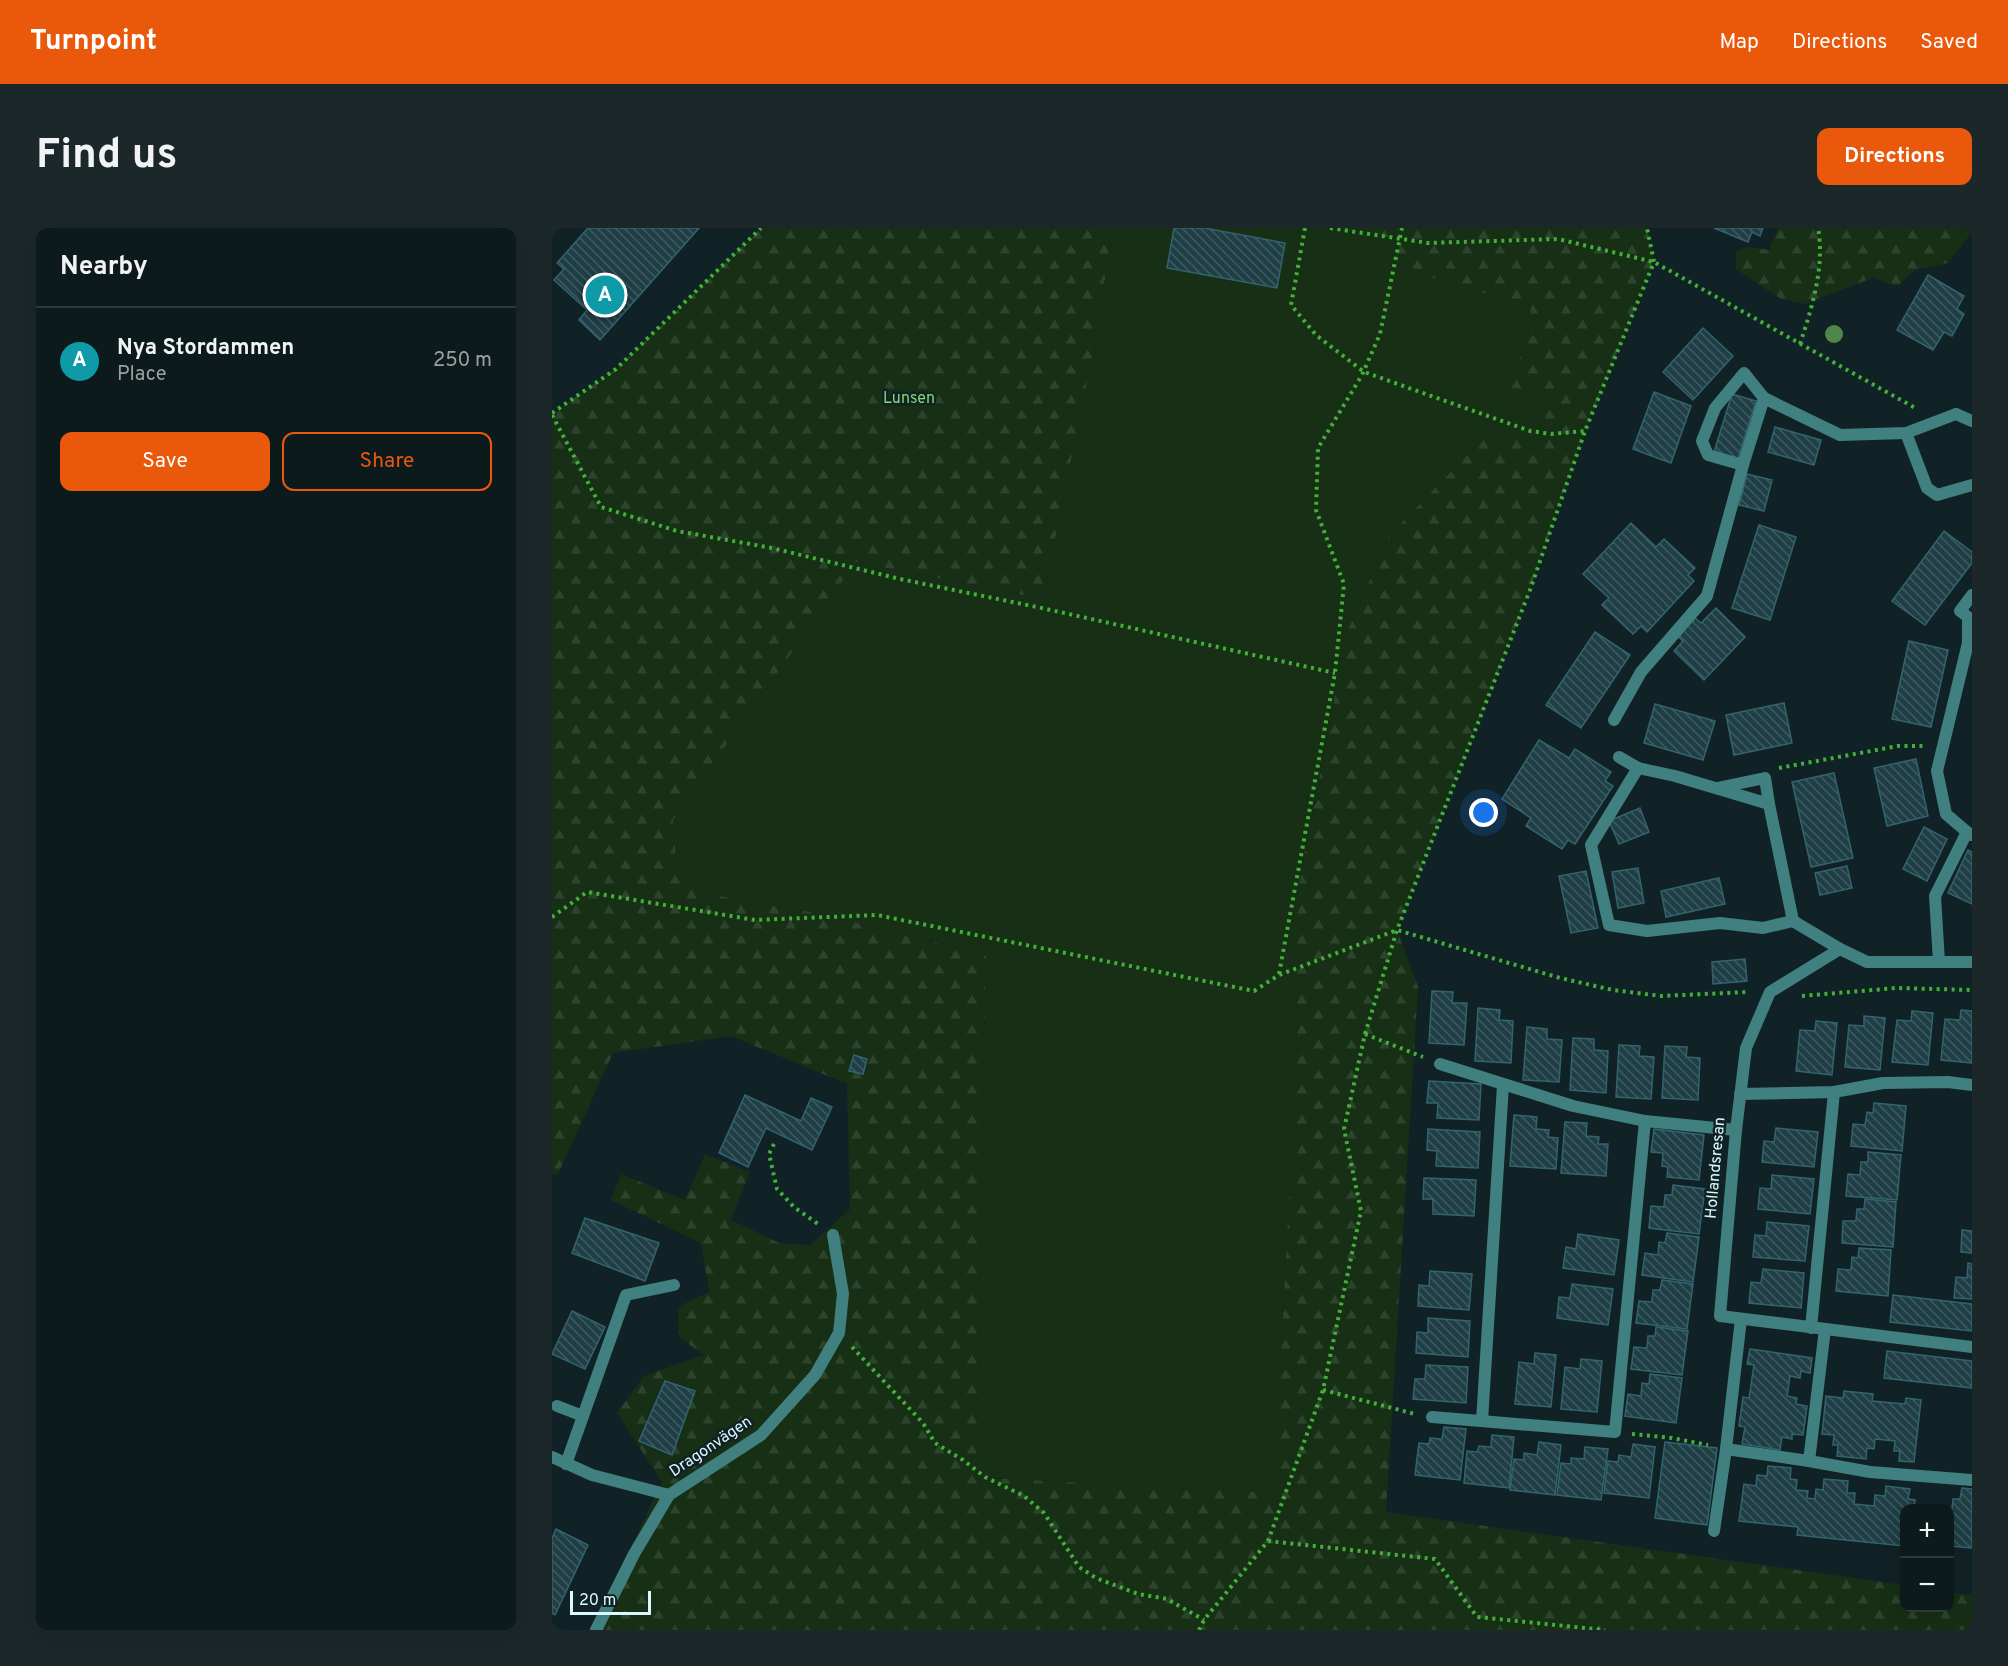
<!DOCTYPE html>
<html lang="en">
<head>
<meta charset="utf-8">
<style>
  :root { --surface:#0d1a1c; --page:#1b2729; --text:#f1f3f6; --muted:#9aa1a3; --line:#2d383b; --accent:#ea580c }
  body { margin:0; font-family:Overpass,sans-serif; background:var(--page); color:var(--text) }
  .controls { position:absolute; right:18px; bottom:18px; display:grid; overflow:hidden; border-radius:12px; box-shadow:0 6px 24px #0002 }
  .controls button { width:54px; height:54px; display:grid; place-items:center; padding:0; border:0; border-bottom:2px solid var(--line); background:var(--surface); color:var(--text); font:30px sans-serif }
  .scale { position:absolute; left:18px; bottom:15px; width:81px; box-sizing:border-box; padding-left:6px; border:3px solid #d9f9fc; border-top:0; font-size:16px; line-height:21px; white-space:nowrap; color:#d9f9fc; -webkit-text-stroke:4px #112226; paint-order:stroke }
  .you { position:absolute; left:932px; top:585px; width:21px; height:21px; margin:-15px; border:4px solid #fff; border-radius:50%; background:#1a73e8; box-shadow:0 0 0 9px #1a73e833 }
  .badge { display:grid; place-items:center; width:39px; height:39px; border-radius:50%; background:var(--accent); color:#fff; font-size:20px; font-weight:700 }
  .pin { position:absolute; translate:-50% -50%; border:3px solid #fff; box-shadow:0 2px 6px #0006 }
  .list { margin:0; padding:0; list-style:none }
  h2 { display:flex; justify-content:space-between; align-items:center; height:78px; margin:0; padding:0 24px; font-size:26px }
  h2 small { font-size:20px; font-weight:400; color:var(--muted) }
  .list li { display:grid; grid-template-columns:39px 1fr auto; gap:18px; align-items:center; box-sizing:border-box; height:108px; padding:0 24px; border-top:2px solid var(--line) }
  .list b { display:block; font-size:22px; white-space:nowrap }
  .list p { margin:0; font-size:20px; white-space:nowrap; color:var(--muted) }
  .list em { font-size:20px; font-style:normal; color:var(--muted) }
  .actions { display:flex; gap:12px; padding:18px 24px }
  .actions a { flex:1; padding:14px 0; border:2px solid var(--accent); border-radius:12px; text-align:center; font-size:21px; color:var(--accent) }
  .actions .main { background:var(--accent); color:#fff }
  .map { position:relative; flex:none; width:1420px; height:1402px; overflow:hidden; border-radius:12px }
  header { display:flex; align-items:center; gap:36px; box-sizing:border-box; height:84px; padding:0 30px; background:var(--accent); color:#fff }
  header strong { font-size:28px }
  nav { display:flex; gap:33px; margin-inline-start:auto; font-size:21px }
  .intro { display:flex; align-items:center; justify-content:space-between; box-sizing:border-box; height:144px; padding:0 36px }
  h1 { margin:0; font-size:42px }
  .button { padding:15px 27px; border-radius:12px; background:var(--accent); color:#fff; font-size:21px; font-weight:700 }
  main { display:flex; gap:36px; padding:0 36px }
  aside { flex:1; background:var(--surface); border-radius:12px; box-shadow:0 6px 24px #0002 }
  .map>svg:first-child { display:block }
</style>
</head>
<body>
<header>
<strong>Turnpoint</strong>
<nav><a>Map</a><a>Directions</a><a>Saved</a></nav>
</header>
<div class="intro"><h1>Find us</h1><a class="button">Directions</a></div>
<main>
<aside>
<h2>Nearby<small></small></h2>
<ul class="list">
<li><span class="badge" style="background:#0f9aa8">A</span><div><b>Nya Stordammen</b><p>Place</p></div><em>250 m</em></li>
</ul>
<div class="actions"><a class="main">Save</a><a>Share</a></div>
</aside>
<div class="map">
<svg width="1420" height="1402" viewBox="0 0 1420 1402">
  <defs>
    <pattern id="forest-firs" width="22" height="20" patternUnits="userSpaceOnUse" patternTransform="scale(1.5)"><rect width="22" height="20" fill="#162f15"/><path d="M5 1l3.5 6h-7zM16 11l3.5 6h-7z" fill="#2c442c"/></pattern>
    <pattern id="building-back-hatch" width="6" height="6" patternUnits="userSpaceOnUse" patternTransform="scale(1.5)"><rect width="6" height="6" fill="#1f3e45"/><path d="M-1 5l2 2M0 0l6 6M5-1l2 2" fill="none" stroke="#3f5b61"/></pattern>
  </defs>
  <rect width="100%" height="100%" fill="#112226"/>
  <g fill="url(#forest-firs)">
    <polygon points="209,0 561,0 543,115 491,371 304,334 163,667 270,686 434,727 425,1249 722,1265 746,783 736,713 795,404 837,307 937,205 996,171 957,159 977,105 835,71 846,11 778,0 1095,0 1102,34 1033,203 978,362 845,702 866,759 834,1284 1352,1357 1352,1380 1398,1380 1398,1364 1420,1367 1420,1402 40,1402 110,1254 65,1185 92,1148 152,1127 127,1109 126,1079 157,1064 149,1015 59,972 69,946 133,972 153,926 198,944 179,992 227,1015 258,1017 298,981 295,856 179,808 61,825 6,946 0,947 0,185 64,141"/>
    <polygon points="1226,0 1420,0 1420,4 1396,35 1363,42 1346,58 1320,50 1253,76 1229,71 1184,41 1184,24 1196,19 1217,22"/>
  </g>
  <polygon fill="#162f15" points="561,0 778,0 846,11 841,38 979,79 977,105 957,159 997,170 989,212 937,205 837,307 795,404 736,713 746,783 722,1265 424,1249 434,727 270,686 163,667 124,632 121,592 304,334 491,371 543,115"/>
  <g fill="url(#building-back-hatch)" stroke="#326470" stroke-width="1.5">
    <polygon points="36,0 147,0 48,112 27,92 35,82 2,52 12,41 5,35"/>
    <polygon points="622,0 652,0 733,15 725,60 615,40"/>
    <polygon points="1162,0 1211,0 1208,8 1200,4 1196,14"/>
    <polygon points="1376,47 1412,68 1405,81 1412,86 1400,108 1392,104 1381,122 1345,102"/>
    <polygon points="1151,100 1181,128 1141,172 1111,144"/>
    <polygon points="1102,164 1139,178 1119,235 1081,221"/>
    <polygon points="1180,166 1204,173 1186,231 1162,224"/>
    <polygon points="1223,199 1269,212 1262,237 1216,224"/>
    <polygon points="1195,246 1220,252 1212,283 1187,277"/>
    <polygon points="1079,295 1104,319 1112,311 1143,340 1136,347 1142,353 1095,404 1089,398 1081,406 1050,377 1057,370 1031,346"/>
    <polygon points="1207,297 1244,309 1218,392 1180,380"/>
    <polygon points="1392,303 1420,324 1420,335 1373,397 1340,373"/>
    <polygon points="1164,380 1193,409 1152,452 1122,423 1131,413 1125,408 1143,390 1149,395"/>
    <polygon points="1043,404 1078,427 1029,500 994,477"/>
    <polygon points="1357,413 1396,422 1379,499 1340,491"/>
    <polygon points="1232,475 1240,515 1182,527 1174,487"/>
    <polygon points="1103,476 1163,493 1151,532 1092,515"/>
    <polygon points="987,512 1017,530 1023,521 1059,544 1053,553 1061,558 1023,616 1016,612 1010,621 974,598 979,590 950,571"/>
    <polygon points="1364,531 1376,588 1335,598 1322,540"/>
    <polygon points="1282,545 1301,630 1259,639 1240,554"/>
    <polygon points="1088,580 1097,604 1067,616 1057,593"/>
    <polygon points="1372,599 1395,611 1375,653 1351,641"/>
    <polygon points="1416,622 1420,624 1420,676 1396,665"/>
    <polygon points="1295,638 1300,660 1268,667 1263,645"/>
    <polygon points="1086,640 1092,675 1066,680 1060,644"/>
    <polygon points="1034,643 1046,700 1019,705 1007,648"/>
    <polygon points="1167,650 1173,676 1114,689 1109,663"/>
    <polygon points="1193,731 1195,753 1161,756 1160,734"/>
    <polygon points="880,763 901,764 900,775 915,775 912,817 877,815"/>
    <polygon points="926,780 948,782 947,792 961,793 959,835 923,833"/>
    <polygon points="1409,782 1420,783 1420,835 1389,832 1393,791 1408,792"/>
    <polygon points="1360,783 1381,785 1376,837 1340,834 1345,792 1359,793"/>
    <polygon points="1312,788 1333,790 1328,842 1293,839 1297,797 1312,798"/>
    <polygon points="1264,793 1285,795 1280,847 1244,843 1248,802 1263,803"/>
    <polygon points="975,799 995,801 995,811 1010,812 1007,854 971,852"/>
    <polygon points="1021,810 1042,811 1042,822 1056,823 1054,865 1018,862"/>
    <polygon points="1067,817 1088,818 1087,828 1102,829 1099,871 1064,869"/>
    <polygon points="1113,818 1135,819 1134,829 1148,830 1146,872 1110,870"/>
    <polygon points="302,827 315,831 311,846 297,843"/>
    <polygon points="877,853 929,856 927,892 885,890 886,875 875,875"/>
    <polygon points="193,867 249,893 259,870 280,879 260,922 214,900 196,939 167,925"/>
    <polygon points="1322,875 1354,878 1350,923 1299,918 1301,896 1313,897 1315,884 1321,885"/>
    <polygon points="962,887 985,889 984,901 997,902 996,909 1006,910 1004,941 958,938"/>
    <polygon points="1013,894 1035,895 1034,908 1047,909 1046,916 1056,916 1054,948 1009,945"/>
    <polygon points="1224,900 1266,904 1262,939 1210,934 1212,913 1222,914"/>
    <polygon points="876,901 928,904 926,940 884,938 885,923 875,922"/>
    <polygon points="1102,901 1152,907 1147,952 1115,949 1116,939 1110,938 1111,925 1099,924"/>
    <polygon points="1316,924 1349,927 1345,972 1294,968 1296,946 1308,947 1309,934 1316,934"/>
    <polygon points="1220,947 1262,951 1258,986 1206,981 1208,960 1219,961"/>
    <polygon points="872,950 924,952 922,988 881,986 881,971 871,971"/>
    <polygon points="1121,957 1153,961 1147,1006 1097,1000 1099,978 1112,979 1113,967 1120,967"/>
    <polygon points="1313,971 1344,974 1341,1019 1290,1015 1291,993 1304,993 1305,981 1312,981"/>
    <polygon points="33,990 107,1015 93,1053 20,1025"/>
    <polygon points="1215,994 1257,998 1253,1033 1201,1029 1203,1007 1214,1008"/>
    <polygon points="1410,1002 1420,1003 1420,1025 1409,1024"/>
    <polygon points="1115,1005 1147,1009 1141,1054 1090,1047 1093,1025 1106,1027 1107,1014 1113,1015"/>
    <polygon points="1026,1006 1067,1012 1062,1047 1011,1040 1014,1019 1024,1021"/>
    <polygon points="1307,1020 1339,1022 1336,1068 1284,1063 1286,1041 1299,1042 1300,1029 1306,1030"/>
    <polygon points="1416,1035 1420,1036 1420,1071 1402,1070 1404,1049 1415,1050"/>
    <polygon points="1211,1041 1252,1045 1249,1080 1197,1075 1199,1054 1209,1055"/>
    <polygon points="878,1043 920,1046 917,1082 866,1078 867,1057 877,1058"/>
    <polygon points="1110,1052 1141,1056 1135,1101 1084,1095 1087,1073 1100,1074 1101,1062 1108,1062"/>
    <polygon points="1020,1056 1061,1061 1056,1097 1005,1090 1007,1069 1018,1070"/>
    <polygon points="1341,1067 1420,1076 1420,1103 1338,1094"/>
    <polygon points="20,1083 53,1099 33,1141 0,1126"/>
    <polygon points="876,1090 918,1093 916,1129 864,1125 865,1104 876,1105"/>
    <polygon points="1104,1099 1136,1103 1130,1147 1079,1141 1082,1119 1095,1120 1096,1108 1103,1108"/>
    <polygon points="1198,1121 1260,1130 1258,1145 1249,1143 1248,1150 1238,1148 1235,1168 1245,1170 1244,1176 1255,1178 1251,1207 1240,1206 1240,1211 1230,1209 1228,1222 1190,1216 1193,1199 1187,1198 1191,1169 1197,1170 1202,1137 1195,1136"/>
    <polygon points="1335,1123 1420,1133 1420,1160 1332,1150"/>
    <polygon points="983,1125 1004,1127 999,1179 963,1176 967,1134 982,1136"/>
    <polygon points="1029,1131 1050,1133 1045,1184 1009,1181 1013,1139 1028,1141"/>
    <polygon points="874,1137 916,1139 914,1175 861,1171 863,1151 873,1151"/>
    <polygon points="1098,1146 1130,1150 1124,1195 1073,1188 1076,1166 1089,1168 1090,1155 1097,1156"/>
    <polygon points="113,1153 143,1163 120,1227 87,1213"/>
    <polygon points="1292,1163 1321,1166 1320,1173 1353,1176 1354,1170 1369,1172 1362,1234 1347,1233 1348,1223 1342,1223 1343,1213 1323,1211 1322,1221 1315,1220 1314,1231 1285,1228 1286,1217 1281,1217 1282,1207 1270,1206 1274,1168 1291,1170"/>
    <polygon points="892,1199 914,1201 908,1252 863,1247 867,1215 877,1216 878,1210 890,1211"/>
    <polygon points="940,1207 962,1209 957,1260 912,1255 915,1223 925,1224 927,1218 939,1219"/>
    <polygon points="987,1214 1009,1217 1003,1267 958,1262 962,1231 972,1232 972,1225 985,1227"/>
    <polygon points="1113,1214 1165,1220 1155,1297 1103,1290"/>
    <polygon points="1081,1216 1103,1219 1097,1270 1052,1265 1056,1233 1066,1234 1067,1227 1079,1229"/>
    <polygon points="1033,1219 1056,1221 1049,1272 1005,1267 1009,1235 1019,1236 1019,1230 1032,1231"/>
    <polygon points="1216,1238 1239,1240 1238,1251 1245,1252 1244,1262 1256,1263 1255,1270 1263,1271 1264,1261 1271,1262 1272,1251 1296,1253 1295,1265 1303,1265 1302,1276 1322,1278 1323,1267 1333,1268 1334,1258 1358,1261 1356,1271 1363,1272 1362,1280 1352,1280 1352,1318 1245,1307 1246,1299 1187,1293 1192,1256 1204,1258 1205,1247 1215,1248"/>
    <polygon points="1410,1260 1420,1261 1420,1320 1398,1318 1398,1280 1386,1280 1386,1279 1400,1281 1401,1271 1408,1271"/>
    <polygon points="4,1301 36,1317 3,1387 0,1385 0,1310"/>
  </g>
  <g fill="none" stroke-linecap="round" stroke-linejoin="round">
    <g stroke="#42b039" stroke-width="4" stroke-dasharray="3 4.5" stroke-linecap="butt">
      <polyline points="753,0 739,77 764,107 812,144 978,203 999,206 1033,203"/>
      <polyline points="778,0 876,15 1006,11 1102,34 1365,181"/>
      <path d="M1248 116C1260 79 1273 39 1266 0"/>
      <polyline points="0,185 64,141 209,0"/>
      <polyline points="0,187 49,279 125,303 220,320 348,351 485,379 783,445"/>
      <polyline points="1227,540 1346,518 1371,518"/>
      <polyline points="0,689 35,664 203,692 325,687 702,763 727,747 845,702 1008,750 1061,762 1109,768 1196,764"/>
      <polyline points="727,746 783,445 792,356 764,282 766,220 810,147 828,106 850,0"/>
      <polyline points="1250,768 1344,760 1420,762"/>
      <polyline points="813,806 871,829"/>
      <polyline points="222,916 217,926 225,961 242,979 266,996"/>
      <polyline points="300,1119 371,1195 383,1215 411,1232 433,1249 472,1268 492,1285 527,1339 544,1350 586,1366 615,1371 652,1392"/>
      <polyline points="771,1162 863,1186"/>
      <polyline points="1080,1206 1120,1210 1156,1217"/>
      <polyline points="716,1313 883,1331 925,1389 1053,1402"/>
      <polyline points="647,1402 652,1392 716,1313 771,1162 809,983 792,901 813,806 845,702 978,362 1033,203 1102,34 1095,0"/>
    </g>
    <g stroke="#408081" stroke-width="12">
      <polyline points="1354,205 1375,260 1385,267 1420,257"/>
      <polyline points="1191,237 1156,227 1150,213 1163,180 1192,145 1212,170"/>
      <polyline points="1062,492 1089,444 1155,368 1191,237 1212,170 1288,207 1354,205 1404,186"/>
      <polyline points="1067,529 1086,540 1039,617 1057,697 1095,703 1168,695 1211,700 1241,693 1288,721 1218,764 1194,820 1184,902 1168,1088 1420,1119"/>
      <polyline points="1086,540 1123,548 1217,576 1241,693"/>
      <polyline points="1165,560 1213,550 1217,576"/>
      <polyline points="1415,604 1394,586 1385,543 1416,415 1416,389 1408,383 1420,367"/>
      <polyline points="1387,734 1383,668 1415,604 1420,607"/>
      <polyline points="888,836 1021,878 1093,893 1184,902"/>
      <polyline points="1188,866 1282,864 1331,855 1396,854 1420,857"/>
      <polyline points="1259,1100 1282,864"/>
      <polyline points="1273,1101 1257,1233 1318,1244 1420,1252"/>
      <polyline points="880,1189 1063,1204 1093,893"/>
      <polyline points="930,1193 951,857"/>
      <polyline points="1174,1221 1257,1233"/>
      <polyline points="1162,1303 1174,1221 1189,1091"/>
    </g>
    <g stroke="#408081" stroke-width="12">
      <polyline points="1404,186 1420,193"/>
      <polyline points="1288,721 1315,734 1420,734"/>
      <polyline points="5,1178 31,1188"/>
      <polyline points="0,1229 40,1247 117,1267"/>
      <polyline points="14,1236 74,1067 122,1057"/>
      <polyline points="44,1402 82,1326 117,1267 209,1207 263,1147 287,1105 291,1066 281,1007"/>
    </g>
  </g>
  <circle fill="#51864b" cx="1282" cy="106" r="9"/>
  <g text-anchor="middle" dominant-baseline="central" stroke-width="5" stroke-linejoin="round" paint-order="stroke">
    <g font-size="16" fill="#86d869" stroke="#112226">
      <text x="357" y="171">Lunsen</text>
    </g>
    <g font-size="16" fill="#d9f9fc" stroke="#112226">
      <text transform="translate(1164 940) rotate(-85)">Hollandsresan</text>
      <text transform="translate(159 1219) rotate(-34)">Dragonvägen</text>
    </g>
  </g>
</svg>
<div class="controls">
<button>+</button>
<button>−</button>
</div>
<div class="scale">20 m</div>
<div class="you"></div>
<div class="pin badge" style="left:53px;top:67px;background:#0f9aa8">A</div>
</div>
</main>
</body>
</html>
